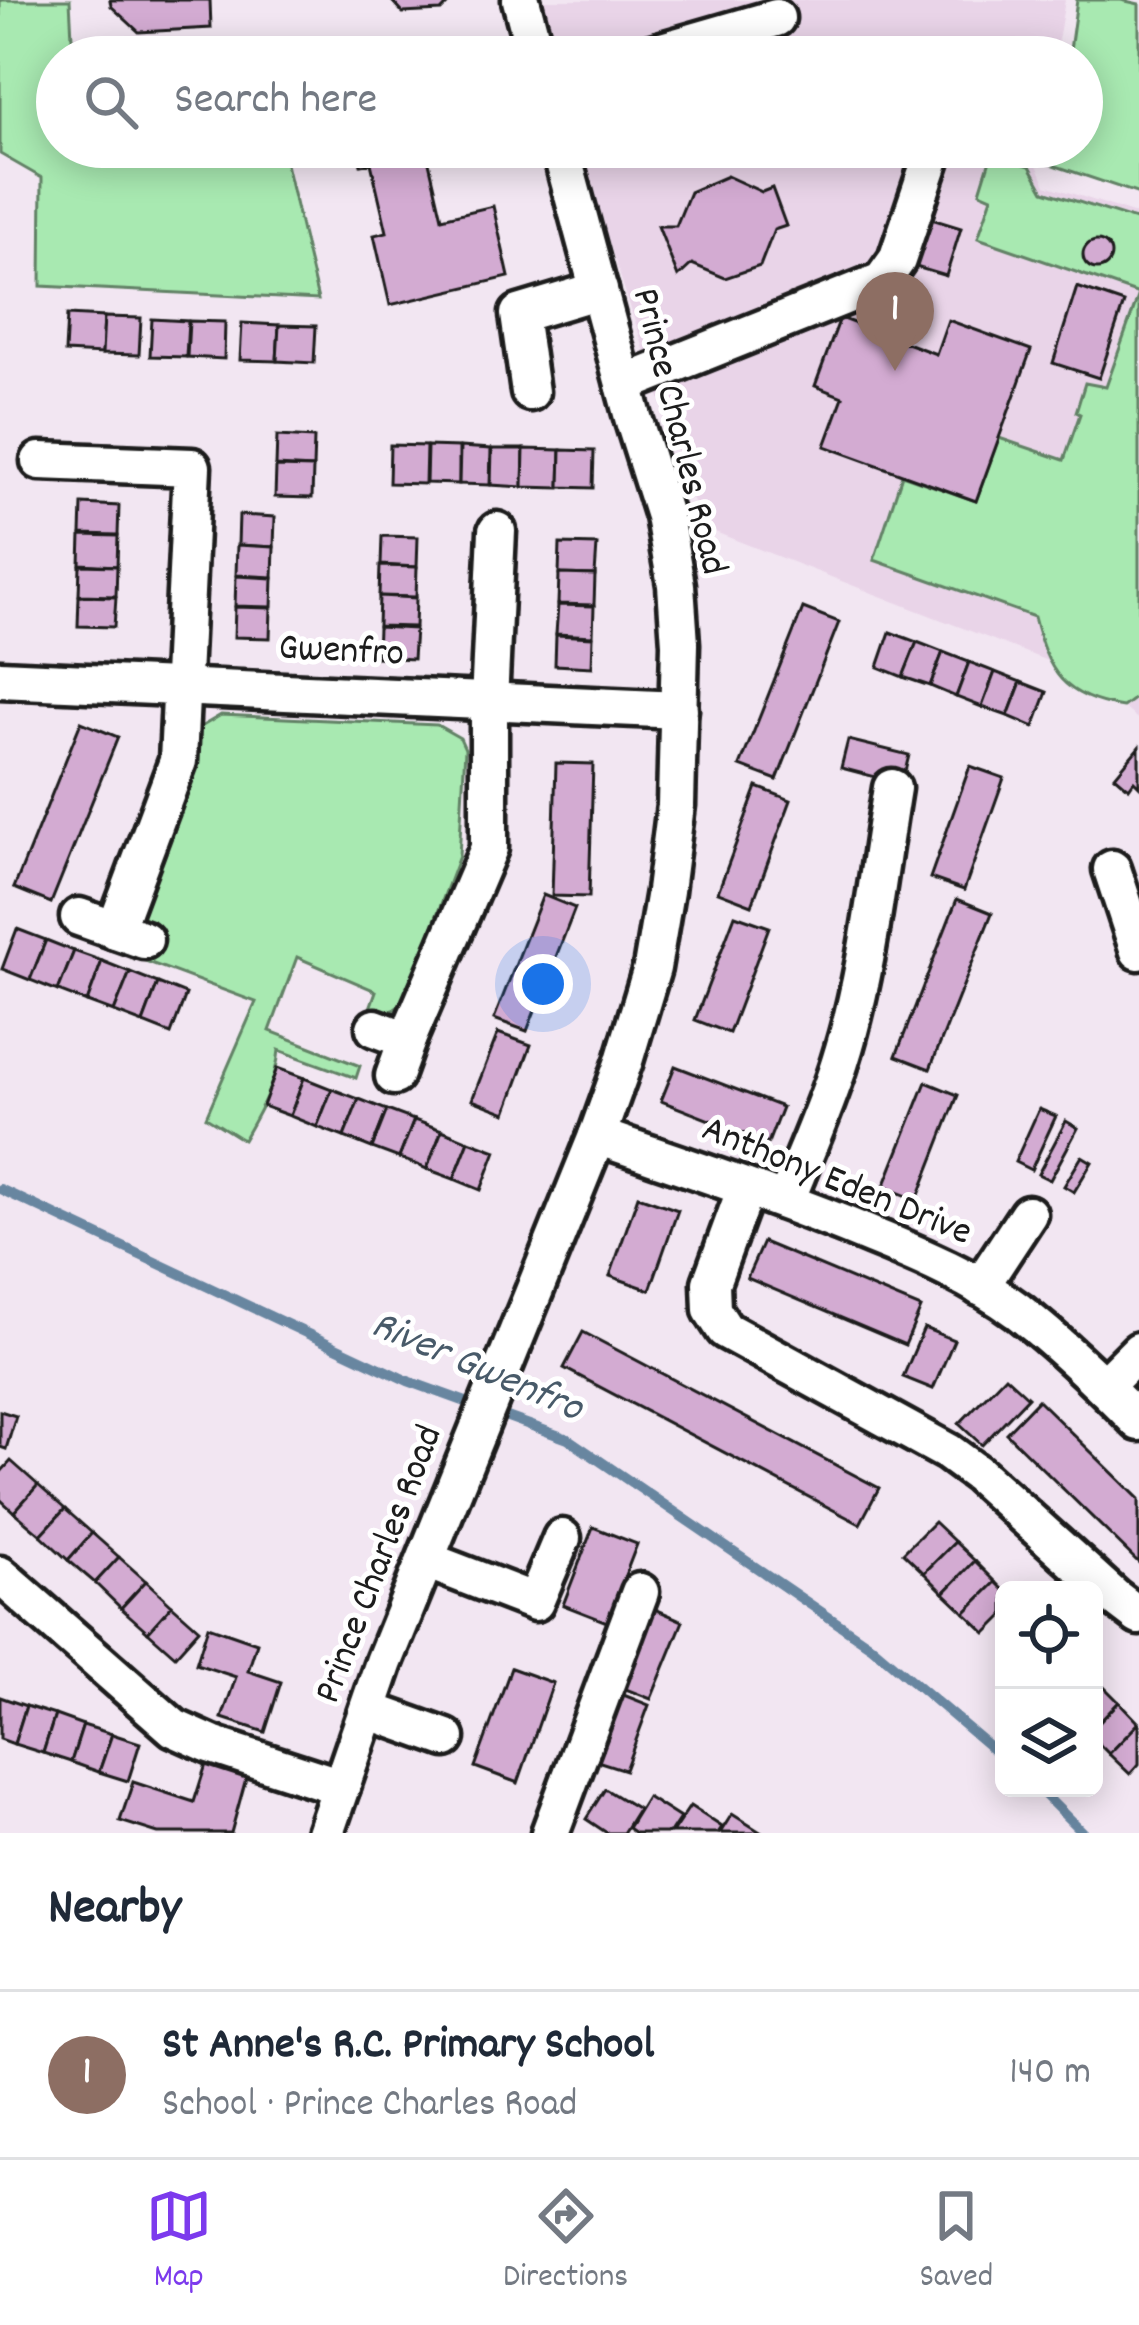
<!DOCTYPE html>
<html lang="en">
<head>
<meta charset="utf-8">
<style>
  :root { --surface:#fff; --page:#f6f6f7; --text:#1f2937; --muted:#747a83; --line:#e0e1e3; --accent:#7c3aed }
  body { margin:0; font-family:Dekko,sans-serif; background:var(--page); color:var(--text) }
  .controls { position:absolute; right:36px; bottom:36px; display:grid; overflow:hidden; border-radius:18px; box-shadow:0 6px 30px #0003 }
  .controls button { width:108px; height:108px; display:grid; place-items:center; padding:0; border:0; border-bottom:3px solid var(--line); background:var(--surface); color:var(--text); font:60px sans-serif }
  .you { position:absolute; left:543px; top:984px; width:42px; height:42px; margin:-30px; border:9px solid #fff; border-radius:50%; background:#1a73e8; box-shadow:0 0 0 18px #1a73e833 }
  .badge { display:grid; place-items:center; width:78px; height:78px; border-radius:50%; background:var(--accent); color:#fff; font-size:39px; font-weight:700 }
  .pin { position:absolute; translate:-50% -99px; filter:drop-shadow(0 3px 6px #0008) }
  .pin::after { content:''; position:absolute; top:63px; width:42px; height:36px; background:inherit; clip-path:polygon(0 0,100% 0,50% 100%) }
  .list { margin:0; padding:0; list-style:none }
  h2 { display:flex; justify-content:space-between; align-items:center; height:156px; margin:0; padding:0 48px; font-size:51px }
  h2 small { font-size:39px; font-weight:400; color:var(--muted) }
  .list li { display:grid; grid-template-columns:78px 1fr auto; gap:36px; align-items:center; box-sizing:border-box; height:168px; padding:0 48px; border-top:3px solid var(--line) }
  .list b { display:block; font-size:45px; white-space:nowrap }
  .list p { margin:0; font-size:39px; white-space:nowrap; color:var(--muted) }
  .list em { font-size:39px; font-style:normal; color:var(--muted) }
  .icon { flex:none; width:66px; height:66px; fill:none; stroke:currentColor; stroke-width:2; stroke-linecap:round; stroke-linejoin:round }
  .map { position:relative; flex:none; width:1139px; height:1833px; overflow:hidden }
  .search { position:absolute; background:var(--surface); box-shadow:0 6px 30px #0003; left:36px; right:36px; top:36px; height:132px; display:flex; align-items:center; gap:30px; box-sizing:border-box; padding:0 42px; border-radius:66px; color:var(--muted); font-size:45px }
  .sheet { height:324px; background:var(--surface) }
  nav { display:flex; justify-content:space-around; align-items:center; box-sizing:border-box; height:168px; border-top:3px solid var(--line); background:var(--surface); font-size:33px; color:var(--muted) }
  nav a { display:grid; justify-items:center; gap:6px }
  nav .on { color:var(--accent) }
  .map>svg:first-child { display:block }
</style>
</head>
<body>
<div class="map">
<svg width="1139" height="1833" viewBox="0 0 1139 1833">
  <rect width="100%" height="100%" fill="#f2e6f2"/>
  <filter id="ink" filterUnits="userSpaceOnUse"><feTurbulence type="fractalNoise" baseFrequency=".00833" numOctaves="2"/><feDisplacementMap in="SourceGraphic" scale="24" xChannelSelector="R" yChannelSelector="G"/><feConvolveMatrix kernelMatrix="1 2 1 2 8 2 1 2 1" color-interpolation-filters="sRGB"/></filter>
  <g filter="url(#ink)">
    <g fill="#e9d4e8">
      <polygon points="544,0 1065,0 1055,57 554,57"/>
      <polygon points="578,147 1039,147 1037,165 1046,185 1139,215 1139,720 1105,693 1045,660 702,527"/>
    </g>
    <g fill="#a8e9b1" stroke="#628266" stroke-width="3">
      <polygon points="0,0 70,0 73,57 57,57 57,147 282,147 318,300 41,286 42,178 0,154"/>
      <polygon points="1077,0 1121,0 1139,4 1139,194 1053,165 1055,147 1082,147 1082,57 1069,57"/>
      <path d="M992 153 1030 166 1044 191 1139 221V695L1123 707C1063 698 1048 672 1034 617L874 560 902 475 976 501 999 438 1064 460 1080 414 1076 412 1085 383 1106 387 1139 294 978 238 992 197 980 192Z"/>
      <path d="M221 715 437 725 460 738 465 749 459 856 404 1003 393 1010 369 1011 376 991 297 957 270 1031 360 1066 356 1078 279 1050C276 1084 259 1112 243 1140L206 1117 256 1002 145 961 157 931 141 923 136 914 194 731Z"/>
    </g>
    <g fill="none" stroke-linecap="round" stroke-linejoin="round">
      <g stroke="#6886a0" stroke-width="10">
        <polyline points="0,1189 408,1381 568,1439 871,1646 1004,1759"/>
        <polyline points="1038,1788 1083,1833"/>
      </g>
    </g>
    <g fill="#d3abd2" stroke="#1c1c1c" stroke-width="3">
      <polygon points="110,0 210,0 211,28 139,32 111,6"/>
      <polygon points="391,0 452,0 441,11 403,13"/>
      <polygon points="357,147 438,147 429,162 442,218 493,206 509,277 390,305 374,235 387,232 371,163 361,165"/>
      <polygon points="727,176 762,192 772,188 786,226 774,230 760,266 725,278 692,264 678,277 658,226 676,226 690,192"/>
      <polygon points="925,217 961,228 946,276 909,265"/>
      <circle cx="1097" cy="255" r="14"/>
      <polygon points="1077,287 1124,303 1099,378 1053,363"/>
      <polygon points="67,315 104,317 102,354 65,352"/>
      <polygon points="104,317 141,318 139,355 102,354"/>
      <polygon points="840,318 936,354 948,320 1031,350 976,501 825,446 843,397 815,386"/>
      <polygon points="152,319 188,321 186,357 150,356"/>
      <polygon points="189,321 225,322 224,359 187,357"/>
      <polygon points="242,323 279,325 277,361 240,360"/>
      <polygon points="279,325 316,326 314,363 277,361"/>
      <polygon points="277,436 314,438 313,468 276,466"/>
      <polygon points="390,445 426,446 425,484 389,483"/>
      <polygon points="427,446 459,447 459,484 426,483"/>
      <polygon points="460,447 491,449 490,485 459,484"/>
      <polygon points="492,449 524,449 523,487 491,485"/>
      <polygon points="524,449 561,450 560,488 523,487"/>
      <polygon points="561,450 594,451 593,488 560,487"/>
      <polygon points="276,467 313,468 312,498 275,497"/>
      <polygon points="82,504 119,506 118,535 81,534"/>
      <polygon points="239,515 275,517 274,547 238,545"/>
      <polygon points="81,535 118,536 117,566 80,564"/>
      <polygon points="382,536 418,537 417,567 381,565"/>
      <polygon points="560,544 597,545 595,575 559,574"/>
      <polygon points="237,545 274,547 273,577 236,575"/>
      <polygon points="80,565 117,566 116,596 79,595"/>
      <polygon points="380,566 417,567 416,597 379,596"/>
      <polygon points="559,574 595,575 594,605 558,604"/>
      <polygon points="236,576 273,578 272,607 235,606"/>
      <polygon points="79,596 116,597 114,627 78,626"/>
      <polygon points="379,596 416,598 415,627 378,626"/>
      <polygon points="558,605 594,606 593,636 556,634"/>
      <polygon points="235,607 271,608 270,638 234,637"/>
      <polygon points="803,608 839,622 777,780 740,766"/>
      <polygon points="378,627 415,629 413,659 377,657"/>
      <polygon points="890,632 917,642 903,677 878,667"/>
      <polygon points="556,635 593,637 592,667 555,665"/>
      <polygon points="917,642 943,652 930,686 903,677"/>
      <polygon points="943,652 969,662 956,697 930,686"/>
      <polygon points="969,662 995,672 982,707 956,697"/>
      <polygon points="995,672 1021,682 1008,716 982,707"/>
      <polygon points="1021,682 1047,692 1034,727 1008,716"/>
      <polygon points="81,722 118,737 51,903 14,888"/>
      <polygon points="848,740 909,755 902,784 841,768"/>
      <polygon points="1139,747 1139,786 1134,781 1129,788 1115,776"/>
      <polygon points="556,763 593,764 589,897 552,896"/>
      <polygon points="970,766 1004,778 964,890 930,878"/>
      <polygon points="757,787 791,800 752,905 718,892"/>
      <polygon points="543,895 575,908 527,1031 494,1019"/>
      <polygon points="957,899 992,913 930,1069 896,1056"/>
      <polygon points="735,915 769,927 729,1033 695,1020"/>
      <polygon points="17,929 46,940 30,980 2,969"/>
      <polygon points="46,940 74,951 58,991 30,980"/>
      <polygon points="74,951 102,961 87,1002 58,991"/>
      <polygon points="102,961 130,972 114,1012 87,1002"/>
      <polygon points="130,972 158,983 143,1023 114,1012"/>
      <polygon points="158,983 186,994 171,1034 143,1023"/>
      <polygon points="498,1033 531,1045 506,1113 472,1100"/>
      <polygon points="675,1066 782,1107 768,1143 661,1101"/>
      <polygon points="277,1068 304,1078 290,1116 263,1106"/>
      <polygon points="304,1078 332,1089 317,1127 290,1116"/>
      <polygon points="926,1082 958,1095 917,1200 884,1187"/>
      <polygon points="332,1089 359,1099 344,1137 317,1127"/>
      <polygon points="359,1099 387,1110 372,1148 344,1137"/>
      <polygon points="1039,1109 1056,1116 1031,1170 1015,1162"/>
      <polygon points="387,1110 414,1120 399,1158 372,1148"/>
      <polygon points="414,1120 442,1130 427,1169 399,1158"/>
      <polygon points="1066,1121 1078,1128 1050,1180 1038,1174"/>
      <polygon points="442,1130 469,1141 454,1179 427,1169"/>
      <polygon points="469,1141 496,1151 481,1190 454,1179"/>
      <polygon points="1082,1156 1092,1162 1074,1192 1064,1186"/>
      <polygon points="638,1196 678,1210 650,1290 610,1276"/>
      <polygon points="763,1242 921,1308 905,1345 747,1278"/>
      <polygon points="924,1328 954,1340 933,1389 903,1377"/>
      <polygon points="583,1332 879,1488 860,1524 564,1368"/>
      <polygon points="1005,1376 1028,1397 982,1445 959,1424"/>
      <polygon points="1038,1400 1139,1499 1139,1563 1006,1433"/>
      <polygon points="0,1411 16,1416 6,1449 0,1447"/>
      <polygon points="11,1461 38,1485 14,1512 0,1499 0,1473"/>
      <polygon points="38,1485 65,1509 41,1535 14,1512"/>
      <polygon points="65,1509 92,1533 68,1560 41,1535"/>
      <polygon points="934,1522 955,1542 924,1573 903,1553"/>
      <polygon points="593,1527 637,1544 607,1622 563,1605"/>
      <polygon points="92,1533 119,1557 95,1583 68,1560"/>
      <polygon points="955,1542 975,1561 944,1593 924,1573"/>
      <polygon points="119,1557 146,1581 121,1608 95,1583"/>
      <polygon points="975,1561 996,1582 965,1613 944,1593"/>
      <polygon points="146,1581 172,1605 148,1632 121,1608"/>
      <polygon points="996,1582 1004,1590 1004,1615 986,1633 965,1613"/>
      <polygon points="172,1605 199,1629 175,1656 148,1632"/>
      <polygon points="655,1609 683,1621 651,1699 623,1688"/>
      <polygon points="208,1626 257,1643 248,1671 281,1682 265,1732 222,1718 236,1677 196,1664"/>
      <polygon points="511,1668 553,1683 518,1783 475,1767"/>
      <polygon points="1099,1682 1119,1702 1094,1728 1094,1687"/>
      <polygon points="621,1694 649,1705 625,1770 597,1761"/>
      <polygon points="0,1697 26,1706 14,1744 0,1739"/>
      <polygon points="1119,1702 1139,1723 1109,1754 1094,1739 1094,1728"/>
      <polygon points="26,1706 55,1715 43,1753 14,1744"/>
      <polygon points="55,1715 83,1725 71,1762 43,1753"/>
      <polygon points="1139,1723 1139,1764 1130,1774 1109,1754"/>
      <polygon points="83,1725 112,1734 99,1772 71,1762"/>
      <polygon points="112,1734 140,1743 128,1781 99,1772"/>
      <polygon points="208,1758 248,1771 231,1833 158,1833 120,1821 133,1782 194,1802"/>
      <polygon points="605,1789 638,1809 623,1833 607,1833 586,1819"/>
      <polygon points="647,1797 680,1818 670,1833 635,1833 628,1828"/>
      <polygon points="690,1806 722,1827 718,1833 672,1833"/>
      <polygon points="732,1814 762,1833 720,1833"/>
    </g>
    <g fill="none" stroke-linecap="round" stroke-linejoin="round">
      <defs>
        <g id="minor">
          <polyline points="521,0 536,57"/>
          <polyline points="641,57 776,18"/>
          <polyline points="624,384 882,281 897,260 935,147"/>
          <polyline points="530,392 519,314 599,290"/>
          <polyline points="40,461 192,467 178,761 115,930"/>
          <polyline points="0,679 679,710"/>
          <polyline points="1112,869 1139,951"/>
          <polyline points="79,917 144,940"/>
          <polyline points="375,1028 407,1040 489,848 489,702 497,531"/>
          <polyline points="394,1076 407,1040"/>
          <path d="M597 1136C689 1168 782 1198 872 1236 922 1256 975 1279 1018 1311 1061 1345 1101 1383 1139 1422"/>
          <polyline points="746,1188 711,1283 712,1310 725,1330 948,1452 978,1474 1114,1597 1139,1616"/>
          <path d="M786 1201C804 1155 825 1110 840 1062 868 974 877 879 892 788"/>
          <polyline points="980,1287 1028,1214"/>
          <polyline points="1104,1386 1139,1351"/>
          <polyline points="426,1560 535,1602 562,1538"/>
          <polyline points="0,1575 174,1728 212,1745 341,1787"/>
          <polyline points="368,1710 446,1738"/>
          <polyline points="325,1833 384,1662 597,1136 624,1061 652,968 665,891 676,805 680,644 676,585 664,516 634,421 560,147"/>
          <polyline points="550,1833 640,1592"/>
        </g>
      </defs>
      <use href="#minor" stroke="#1c1c1c" stroke-width="45"/>
      <use href="#minor" stroke="#fff" stroke-width="36"/>
    </g>
  </g>
  <g text-anchor="middle" dominant-baseline="central" stroke-width="10" stroke-linejoin="round" paint-order="stroke">
    <g font-size="39" fill="#1c1c1c" stroke="#fff">
      <text transform="translate(677 432) rotate(76)">Prince Charles Road</text>
      <text transform="translate(341 653) rotate(3)">Gwenfro</text>
      <text transform="translate(836 1183) rotate(22)">Anthony Eden Drive</text>
      <text transform="translate(381 1565) rotate(-69)">Prince Charles Road</text>
    </g>
    <g font-size="42" font-style="italic" fill="#485a69" stroke="#fff">
      <text transform="translate(476 1369) rotate(23)">River Gwenfro</text>
    </g>
  </g>
</svg>
<div class="controls">
<button><svg class="icon" aria-label="locate" viewBox="0 0 24 24"><circle cx="12" cy="12" r="6"/><path d="M12 2v4M12 18v4M2 12h4M18 12h4"/></svg></button>
<button><svg class="icon" aria-label="layers" viewBox="0 0 24 24"><path d="M12 4l9 5-9 5-9-5zM3 14l9 5 9-5"/></svg></button>
</div>
<div class="you"></div>
<div class="pin badge" style="left:895px;top:371px;background:#8d6e63">1</div>
<div class="search"><svg class="icon" aria-label="search" viewBox="0 0 24 24"><circle cx="10" cy="10" r="6"/><path d="M15 15l6 6"/></svg>Search here</div>
</div>
<section class="sheet">
<h2>Nearby<small></small></h2>
<ul class="list">
<li><span class="badge" style="background:#8d6e63">1</span><div><b>St Anne's R.C. Primary School</b><p>School · Prince Charles Road</p></div><em>140 m</em></li>
</ul>
</section>
<nav>
<a class="on"><svg class="icon" aria-label="map" viewBox="0 0 24 24"><path d="M3 6l6-2 6 2 6-2v14l-6 2-6-2-6 2zM9 4v14M15 6v14"/></svg>Map</a>
<a><svg class="icon" aria-label="directions" viewBox="0 0 24 24"><path d="M12 3l9 9-9 9-9-9zM9 14v-3h6M13 9l2 2-2 2"/></svg>Directions</a>
<a><svg class="icon" aria-label="saved" viewBox="0 0 24 24"><path d="M7 4h10v16l-5-4-5 4z"/></svg>Saved</a>
</nav>
</body>
</html>
